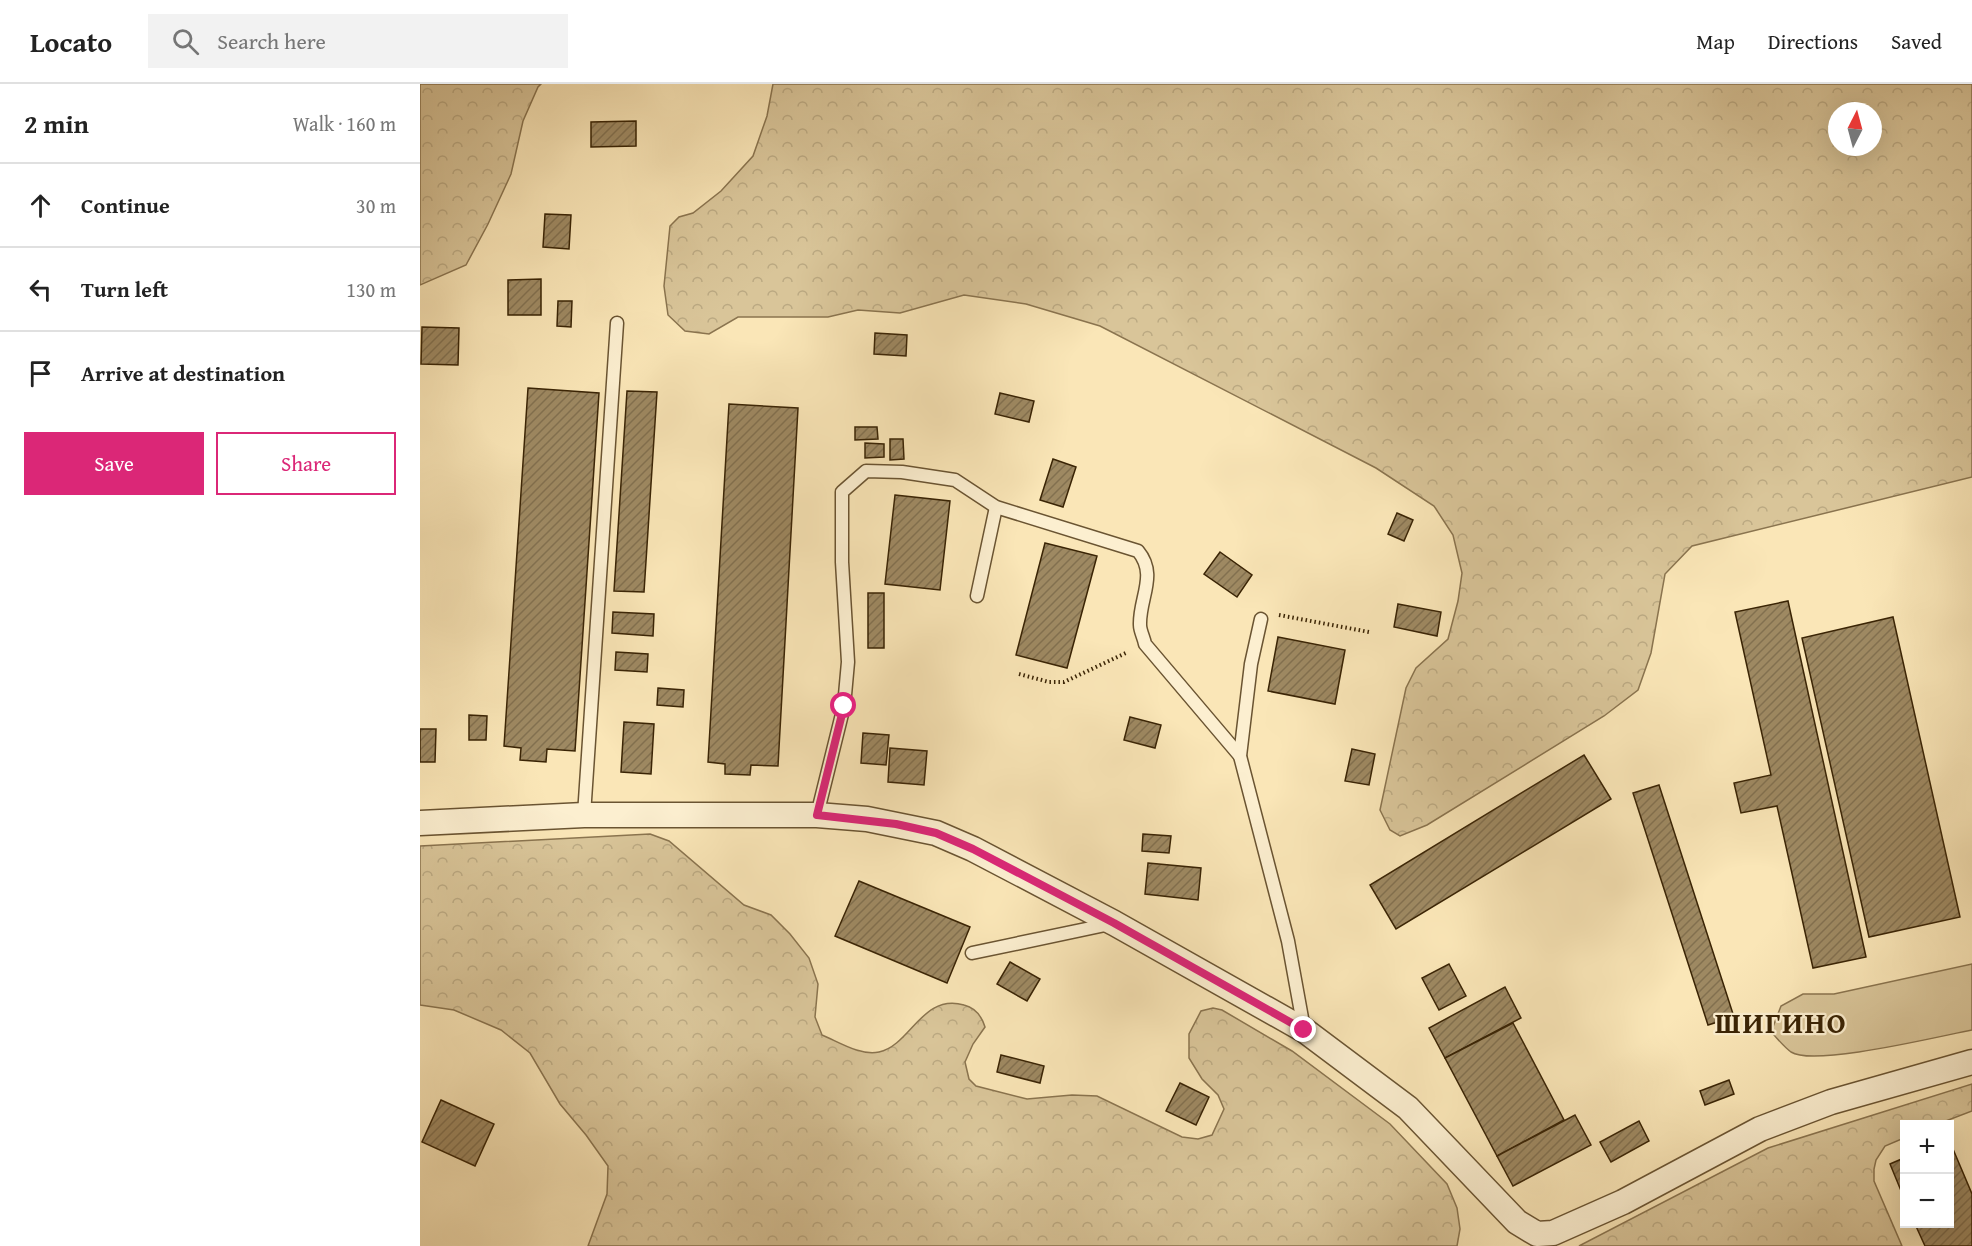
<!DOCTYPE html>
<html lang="en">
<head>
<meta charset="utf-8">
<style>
  :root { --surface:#fff; --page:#f2f2f2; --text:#222; --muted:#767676; --line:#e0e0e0; --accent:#db2777 }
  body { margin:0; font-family:"Gentium Book Plus",serif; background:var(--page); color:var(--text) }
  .controls { position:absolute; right:18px; bottom:18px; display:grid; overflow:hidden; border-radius:0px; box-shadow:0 6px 24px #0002 }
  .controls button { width:54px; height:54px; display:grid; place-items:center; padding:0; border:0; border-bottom:2px solid var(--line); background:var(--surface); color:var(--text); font:30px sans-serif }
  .compass { position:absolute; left:1408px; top:18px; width:54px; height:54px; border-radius:50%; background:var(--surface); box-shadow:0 6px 24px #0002; rotate:6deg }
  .stop { position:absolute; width:18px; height:18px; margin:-14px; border:4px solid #db2777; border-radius:50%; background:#fff }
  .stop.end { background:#db2777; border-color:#fff; box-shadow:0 2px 6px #0008 }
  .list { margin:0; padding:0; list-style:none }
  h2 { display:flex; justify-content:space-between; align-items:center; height:78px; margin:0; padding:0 24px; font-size:26px }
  h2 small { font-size:20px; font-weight:400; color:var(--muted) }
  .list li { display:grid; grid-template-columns:39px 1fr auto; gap:18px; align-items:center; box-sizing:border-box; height:84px; padding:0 24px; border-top:2px solid var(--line) }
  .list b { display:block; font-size:22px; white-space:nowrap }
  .list em { font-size:20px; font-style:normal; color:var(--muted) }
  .actions { display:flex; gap:12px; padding:18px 24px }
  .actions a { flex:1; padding:14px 0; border:2px solid var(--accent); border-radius:0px; text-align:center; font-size:21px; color:var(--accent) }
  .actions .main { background:var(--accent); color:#fff }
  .icon { flex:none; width:33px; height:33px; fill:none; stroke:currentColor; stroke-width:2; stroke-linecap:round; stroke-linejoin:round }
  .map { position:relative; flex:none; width:1552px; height:1162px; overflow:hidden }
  header { display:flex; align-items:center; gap:36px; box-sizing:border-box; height:84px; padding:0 30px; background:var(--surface); border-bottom:2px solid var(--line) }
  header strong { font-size:28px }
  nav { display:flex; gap:33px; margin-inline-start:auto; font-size:21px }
  .search { width:420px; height:54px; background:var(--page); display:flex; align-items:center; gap:15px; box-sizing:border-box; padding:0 21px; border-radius:0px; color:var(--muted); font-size:22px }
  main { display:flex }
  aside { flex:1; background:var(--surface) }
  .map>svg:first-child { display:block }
</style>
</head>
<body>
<header>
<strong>Locato</strong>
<div class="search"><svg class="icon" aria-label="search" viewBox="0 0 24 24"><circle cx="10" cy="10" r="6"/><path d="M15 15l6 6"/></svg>Search here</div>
<nav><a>Map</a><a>Directions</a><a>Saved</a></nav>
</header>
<main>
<aside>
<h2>2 min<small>Walk · 160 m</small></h2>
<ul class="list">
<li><svg class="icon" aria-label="ahead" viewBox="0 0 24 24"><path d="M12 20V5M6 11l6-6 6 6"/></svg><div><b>Continue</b></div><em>30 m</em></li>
<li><svg class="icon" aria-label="left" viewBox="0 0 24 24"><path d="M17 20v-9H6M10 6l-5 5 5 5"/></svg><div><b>Turn left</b></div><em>130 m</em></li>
<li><svg class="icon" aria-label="arrive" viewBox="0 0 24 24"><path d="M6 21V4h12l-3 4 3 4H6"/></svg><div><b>Arrive at destination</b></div></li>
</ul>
<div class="actions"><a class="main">Save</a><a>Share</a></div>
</aside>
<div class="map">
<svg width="1552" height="1162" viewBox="0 0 1552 1162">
  <defs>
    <pattern id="forest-crowns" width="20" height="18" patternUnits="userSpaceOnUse" patternTransform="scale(1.5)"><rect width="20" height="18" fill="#d9c599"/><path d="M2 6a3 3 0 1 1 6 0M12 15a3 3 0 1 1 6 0" fill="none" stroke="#bba982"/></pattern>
    <pattern id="building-hatch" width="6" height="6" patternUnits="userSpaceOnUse" patternTransform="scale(1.5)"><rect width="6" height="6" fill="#9e8962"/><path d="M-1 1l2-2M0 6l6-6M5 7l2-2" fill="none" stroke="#82704f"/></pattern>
  </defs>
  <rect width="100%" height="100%" fill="#fae6b7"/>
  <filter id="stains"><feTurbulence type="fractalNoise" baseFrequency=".00333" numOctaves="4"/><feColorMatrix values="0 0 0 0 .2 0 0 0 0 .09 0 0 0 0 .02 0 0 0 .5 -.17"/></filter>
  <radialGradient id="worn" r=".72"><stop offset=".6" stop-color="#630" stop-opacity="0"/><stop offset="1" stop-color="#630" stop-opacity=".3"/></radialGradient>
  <path fill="#d9c599" stroke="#8a744f" stroke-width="1.5" d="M1552 880V946C1520 952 1394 983 1371 968 1364 963 1357 954 1351 948L1361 922 1383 910H1414Z"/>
  <g fill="url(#forest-crowns)" stroke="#8a744f" stroke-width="1.5" fill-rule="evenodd">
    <polygon points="0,0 121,0 118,3 103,37 91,90 68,140 46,181 0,201"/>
    <path d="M353 0H1552V393L1272 462 1245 490 1231 569 1218 606 1184 632 1007 741 980 752 970 746 960 726 986 604 996 584 1028 555 1038 517 1042 489 1033 451 1014 422 956 384 680 242 606 220 544 211 480 229 438 226 408 233H318L289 250 265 247 248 231 244 202 250 142 259 133 273 129 301 107 333 72 347 32ZM1417 27H1453V63H1417Z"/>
    <path d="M230 750 249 757 324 821 351 831 370 850 389 874 398 900 395 933 402 951C419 958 440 972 459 968 491 961 502 909 544 921 556 924 562 933 565 943L553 960 545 978 549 995 556 1002 607 1015 652 1011 677 1012 762 1053 778 1055 792 1051 804 1025 798 1011 782 995 769 974V950L781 927 793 924 802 926 872 967 970 1040 1027 1100 1037 1124 1040 1145 1037 1162H168L187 1110 188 1082 166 1051 140 1020 110 969 81 946 34 926 0 921V762Z"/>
    <polygon points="1552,1000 1552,1027 1518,1040 1484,1040 1484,1054 1465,1062 1456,1076 1454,1085 1454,1097 1482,1162 1159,1162 1348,1064"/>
  </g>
  <g fill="url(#building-hatch)" stroke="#3a2405" stroke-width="1.5">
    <polygon points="216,37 216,62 171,63 171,38"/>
    <polygon points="125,130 151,131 149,165 123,163"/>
    <polygon points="121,195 121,231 88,231 88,196"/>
    <polygon points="138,217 152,217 151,243 137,242"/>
    <polygon points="2,243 39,244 38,281 1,280"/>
    <polygon points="455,249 487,251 486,272 454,270"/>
    <polygon points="108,304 179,309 155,667 127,665 126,678 100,676 101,664 84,662"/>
    <polygon points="207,307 237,308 224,508 194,507"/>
    <polygon points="580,309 614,317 609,338 575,330"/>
    <polygon points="309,320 378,324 358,682 331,681 330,691 305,690 305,680 288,678"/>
    <polygon points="435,343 457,343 458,355 435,356"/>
    <polygon points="470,355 483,355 484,375 470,376"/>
    <polygon points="445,359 464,360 464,373 445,374"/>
    <polygon points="633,375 656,383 643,423 620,416"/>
    <polygon points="475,411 530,417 520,506 465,500"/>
    <polygon points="977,429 993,436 984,457 968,450"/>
    <polygon points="625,459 677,472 647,584 596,571"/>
    <polygon points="800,468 832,491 817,513 784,490"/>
    <rect x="448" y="509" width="16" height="55"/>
    <polygon points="1368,517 1446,873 1393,884 1357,722 1321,729 1314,699 1351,691 1315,528"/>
    <polygon points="978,520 1021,528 1017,552 974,543"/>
    <polygon points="193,528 234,530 233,552 192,549"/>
    <polygon points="1473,533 1540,833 1449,853 1382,554"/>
    <polygon points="858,553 925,566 915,620 848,607"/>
    <polygon points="196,568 228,570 227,588 195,586"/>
    <polygon points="238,604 264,606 263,623 237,621"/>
    <polygon points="49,631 67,632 66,656 49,656"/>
    <polygon points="710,633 741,641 735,664 704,656"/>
    <polygon points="204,638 234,640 231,690 201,688"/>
    <polygon points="0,645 16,645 15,678 0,678"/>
    <polygon points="443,649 469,651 466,681 441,679"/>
    <polygon points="470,664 507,667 504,701 468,698"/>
    <polygon points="932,665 955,670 949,701 925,697"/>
    <polygon points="1164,671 1191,715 976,845 950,801"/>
    <polygon points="1239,701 1314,933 1288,941 1213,709"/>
    <polygon points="723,750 751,752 749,769 722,767"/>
    <polygon points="728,779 781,784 778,816 725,810"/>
    <polygon points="439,797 550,843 527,899 415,852"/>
    <polygon points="590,878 620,895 607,917 577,900"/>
    <polygon points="1029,880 1046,912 1019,926 1002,894"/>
    <polygon points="1085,903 1101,934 1025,974 1009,944"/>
    <polygon points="1093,939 1144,1036 1077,1072 1025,974"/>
    <polygon points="581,971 624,982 620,999 577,988"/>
    <polygon points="1309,996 1314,1010 1285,1021 1280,1007"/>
    <polygon points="760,999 789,1013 776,1041 746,1027"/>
    <polygon points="21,1016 74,1040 55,1082 2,1058"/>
    <polygon points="1155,1031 1171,1061 1093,1102 1077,1072"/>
    <polygon points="1219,1037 1229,1057 1191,1078 1180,1058"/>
    <polygon points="1530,1058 1552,1110 1552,1162 1505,1162 1495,1140 1530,1140"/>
    <polygon points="1484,1074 1484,1114 1470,1080"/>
  </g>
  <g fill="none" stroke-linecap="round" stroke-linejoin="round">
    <defs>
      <g id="service">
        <polyline points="557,512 576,423"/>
        <polyline points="841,535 831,580 820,672 868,857 884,945"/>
        <polyline points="164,731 197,239"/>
        <path d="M397 731 424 622 428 578 422 478V408L446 387 482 388 535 396 576 423 718 467C738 491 719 514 720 541 720 547 724 554 725 560L820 672"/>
        <polyline points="552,869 690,840"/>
      </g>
      <polyline id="minor" points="0,739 164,731 397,731 447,735 516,749 553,765 694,839 884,946 988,1024 1097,1138 1117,1150 1133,1149 1203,1118 1340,1045 1411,1018 1552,978"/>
    </defs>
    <use href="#service" stroke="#6a5432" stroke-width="15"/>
    <use href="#minor" stroke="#6a5432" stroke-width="27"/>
    <g stroke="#3a2405" stroke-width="4" stroke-dasharray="1.5 3" stroke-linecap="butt">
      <polyline points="859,531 949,548"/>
      <polyline points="599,590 629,598 644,598 708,568"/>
    </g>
    <use href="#service" stroke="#fcefd0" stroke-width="12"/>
    <use href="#minor" stroke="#fcefd0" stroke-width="24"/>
  </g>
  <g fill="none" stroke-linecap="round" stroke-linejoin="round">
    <polyline stroke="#db2777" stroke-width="8" points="424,622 397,731 476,740 516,749 553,765 694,839 884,946"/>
  </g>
  <g text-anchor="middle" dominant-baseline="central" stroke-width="4.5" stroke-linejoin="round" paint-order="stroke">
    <g font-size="30" font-weight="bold" letter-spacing="1.5" fill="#3a2405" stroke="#fcefd0">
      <text x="1361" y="938">ШИГИНО</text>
    </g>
  </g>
  <rect width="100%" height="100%" filter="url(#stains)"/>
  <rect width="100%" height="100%" fill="url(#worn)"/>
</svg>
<div class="controls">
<button>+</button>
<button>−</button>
</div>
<svg class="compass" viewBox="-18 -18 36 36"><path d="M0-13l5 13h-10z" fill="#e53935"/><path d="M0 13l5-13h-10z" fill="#767676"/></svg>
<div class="stop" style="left:424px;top:622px"></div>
<div class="stop end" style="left:884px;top:946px"></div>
</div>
</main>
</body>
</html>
